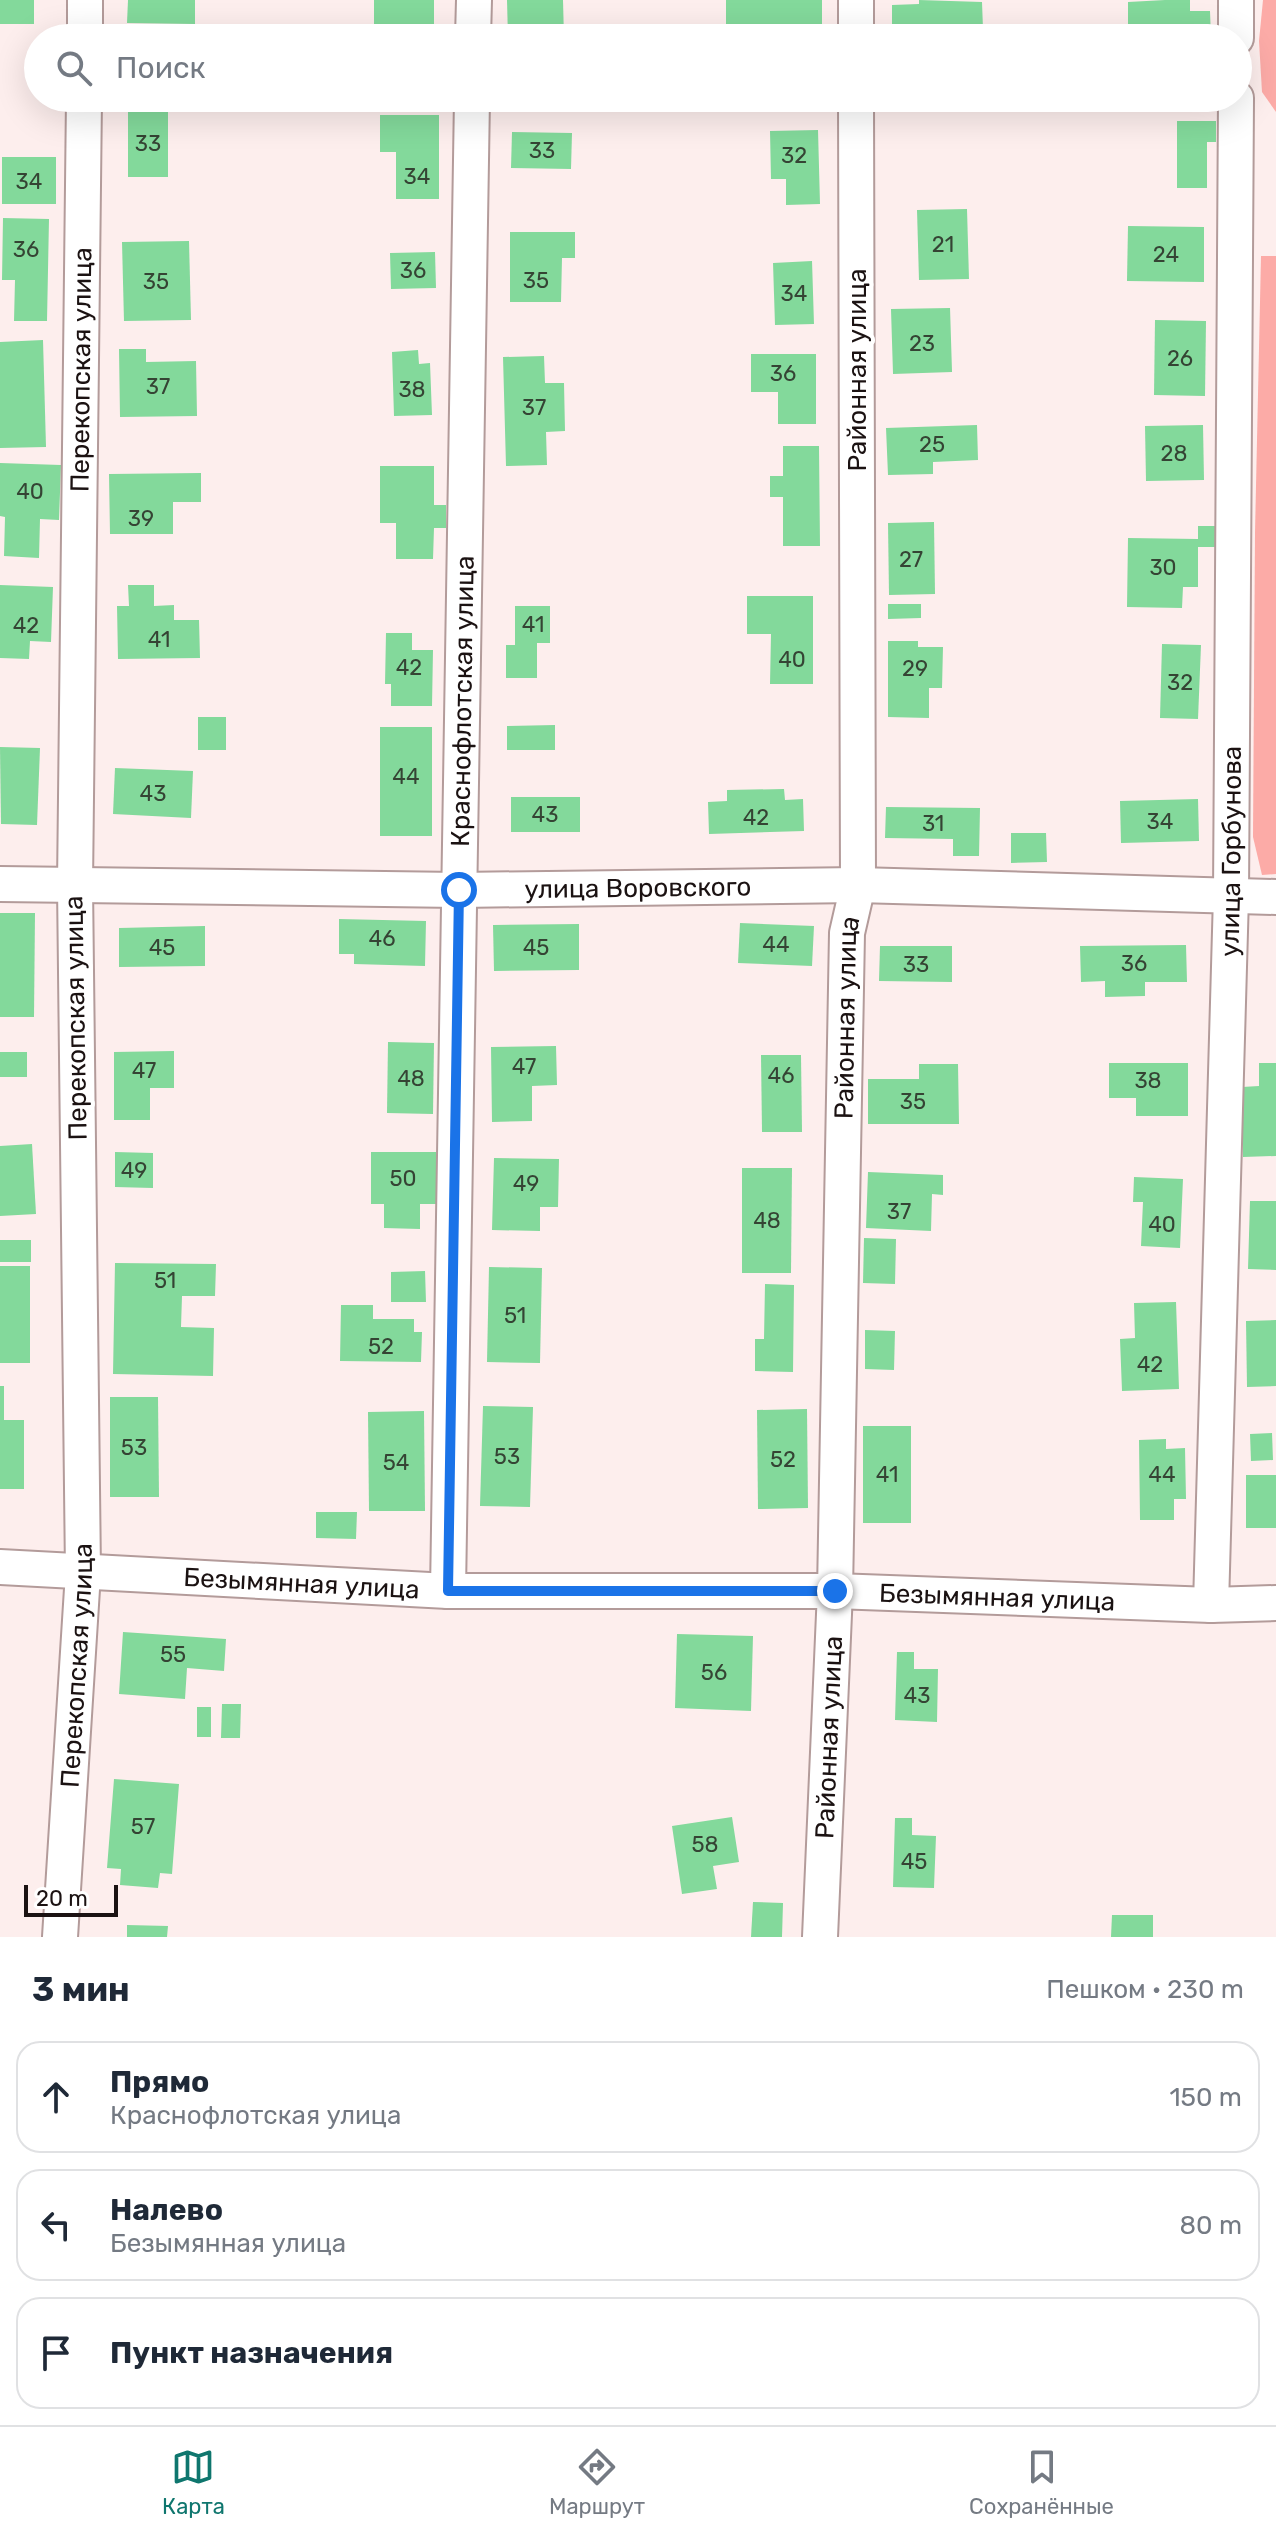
<!DOCTYPE html>
<html lang="ru">
<head>
<meta charset="utf-8">
<style>
  :root { --surface:#fff; --page:#f6f6f7; --text:#1f2937; --muted:#747a83; --line:#e0e1e3; --accent:#0f766e }
  body { margin:0; font-family:Rubik,sans-serif; background:var(--page); color:var(--text) }
  .scale { position:absolute; left:24px; bottom:20px; width:94px; box-sizing:border-box; padding-left:8px; border:4px solid #1b1212; border-top:0; font-size:22px; line-height:28px; white-space:nowrap; color:#1b1212; -webkit-text-stroke:6px #fff; paint-order:stroke }
  .stop { position:absolute; width:24px; height:24px; margin:-18px; border:6px solid #1a73e8; border-radius:50%; background:#fff }
  .stop.end { background:#1a73e8; border-color:#fff; box-shadow:0 2px 8px #0008 }
  .list { margin:0; padding:0; list-style:none }
  h2 { display:flex; justify-content:space-between; align-items:center; height:104px; margin:0; padding:0 32px; font-size:34px }
  h2 small { font-size:26px; font-weight:400; color:var(--muted) }
  .list li { display:grid; grid-template-columns:52px 1fr auto; gap:24px; align-items:center; box-sizing:border-box; height:112px; margin:0 16px 16px; padding:0 16px; border:2px solid var(--line); border-radius:24px }
  .list b { display:block; font-size:30px; white-space:nowrap }
  .list p { margin:0; font-size:26px; white-space:nowrap; color:var(--muted) }
  .list em { font-size:26px; font-style:normal; color:var(--muted) }
  .icon { flex:none; width:44px; height:44px; fill:none; stroke:currentColor; stroke-width:2; stroke-linecap:round; stroke-linejoin:round }
  .map { position:relative; flex:none; width:1276px; height:1937px; overflow:hidden }
  .search { position:absolute; background:var(--surface); box-shadow:0 8px 32px #0002; left:24px; right:24px; top:24px; height:88px; display:flex; align-items:center; gap:20px; box-sizing:border-box; padding:0 28px; border-radius:44px; color:var(--muted); font-size:30px }
  .sheet { height:488px; background:var(--surface) }
  nav { display:flex; justify-content:space-around; align-items:center; box-sizing:border-box; height:112px; border-top:2px solid var(--line); background:var(--surface); font-size:22px; color:var(--muted) }
  nav a { display:grid; justify-items:center; gap:4px }
  nav .on { color:var(--accent) }
  .map>svg:first-child { display:block }
</style>
</head>
<body>
<div class="map">
<svg width="1276" height="1937" viewBox="0 0 1276 1937">
  <rect width="100%" height="100%" fill="#fdeeed"/>
  <g fill="#fcaba7">
    <polygon points="1263,0 1276,0 1276,112 1262,92 1259,41"/>
    <polygon points="1261,256 1276,256 1276,874 1262,875 1253,837 1255,533"/>
  </g>
  <g fill="#83d99b">
    <rect x="0" y="0" width="34" height="24"/>
    <polygon points="128,0 195,0 195,24 127,23"/>
    <rect x="374" y="0" width="60" height="38"/>
    <polygon points="507,0 563,0 564,38 508,38"/>
    <polygon points="726,0 822,0 822,36 726,37"/>
    <polygon points="919,0 982,2 983,29 892,33 892,5 919,4"/>
    <polygon points="1165,0 1190,0 1190,11 1210,11 1211,38 1128,38 1128,2"/>
    <rect x="128" y="110" width="40" height="67"/>
    <polygon points="380,115 439,115 439,199 396,199 396,152 380,152"/>
    <polygon points="1177,121 1216,121 1216,142 1207,142 1207,188 1177,188"/>
    <polygon points="818,130 820,204 786,205 786,179 771,179 770,131"/>
    <polygon points="512,132 572,133 571,169 511,168"/>
    <rect x="2" y="157" width="54" height="47"/>
    <polygon points="967,209 969,279 919,280 917,210"/>
    <polygon points="3,218 49,219 47,321 14,321 15,280 2,280"/>
    <polygon points="1128,226 1204,227 1204,282 1127,281"/>
    <polygon points="510,232 575,232 575,258 562,258 561,302 510,302"/>
    <polygon points="189,241 191,320 124,321 122,242"/>
    <polygon points="435,252 436,288 391,289 390,253"/>
    <polygon points="812,261 814,324 775,325 773,263"/>
    <polygon points="950,308 952,372 893,374 891,309"/>
    <polygon points="1155,320 1206,321 1205,396 1154,395"/>
    <polygon points="43,340 46,447 0,448 0,342"/>
    <polygon points="119,349 146,349 146,362 196,361 197,416 120,417"/>
    <polygon points="418,350 419,364 430,363 432,415 394,416 392,352"/>
    <polygon points="751,354 816,354 816,424 778,424 778,392 751,392"/>
    <polygon points="544,356 545,383 564,383 565,431 546,432 547,465 506,466 503,357"/>
    <polygon points="977,425 978,460 933,462 933,474 888,475 886,428"/>
    <polygon points="1203,425 1204,480 1146,481 1145,426"/>
    <polygon points="783,446 819,446 820,546 783,546 783,497 770,497 770,476 783,476"/>
    <polygon points="0,463 61,465 59,520 40,519 39,558 4,556 5,517 0,516"/>
    <polygon points="380,466 434,466 434,505 446,505 446,528 434,528 433,559 396,559 396,523 380,523"/>
    <polygon points="201,473 201,502 173,502 173,534 110,534 109,474"/>
    <polygon points="934,522 935,594 889,595 888,523"/>
    <polygon points="1198,526 1221,526 1221,547 1198,547 1198,587 1183,587 1182,608 1127,607 1128,538 1198,539"/>
    <polygon points="0,585 53,587 51,642 30,641 29,659 0,658"/>
    <polygon points="128,585 154,585 154,606 174,605 174,620 199,620 200,658 118,659 117,606 129,606"/>
    <polygon points="747,596 813,596 813,684 770,684 771,634 747,634"/>
    <polygon points="888,604 921,604 921,618 888,619"/>
    <polygon points="515,606 550,606 550,643 537,643 537,678 506,678 506,645 515,645"/>
    <polygon points="386,633 412,633 412,650 433,650 432,706 391,706 391,684 385,684"/>
    <polygon points="888,641 918,641 918,647 943,647 942,688 929,688 929,718 888,717"/>
    <polygon points="1162,644 1201,645 1198,719 1160,718"/>
    <rect x="198" y="717" width="28" height="33"/>
    <polygon points="555,725 555,750 507,750 507,726"/>
    <rect x="380" y="727" width="52" height="109"/>
    <polygon points="0,747 40,748 37,825 1,824"/>
    <polygon points="115,768 193,771 191,818 113,814"/>
    <polygon points="784,789 785,800 803,799 804,831 709,834 708,802 727,801 727,790"/>
    <rect x="511" y="797" width="69" height="35"/>
    <polygon points="1198,799 1199,841 1121,843 1120,801"/>
    <polygon points="886,807 980,808 979,856 953,856 953,839 885,838"/>
    <polygon points="1011,833 1046,833 1047,862 1011,863"/>
    <polygon points="0,913 35,913 34,1017 0,1017"/>
    <polygon points="339,919 426,921 425,966 354,964 354,954 339,954"/>
    <polygon points="740,923 814,926 812,966 738,963"/>
    <polygon points="579,924 579,970 494,971 493,925"/>
    <polygon points="205,926 205,966 119,967 119,928"/>
    <polygon points="1186,945 1187,982 1145,982 1145,996 1105,997 1105,981 1081,982 1080,946"/>
    <polygon points="880,946 952,946 952,982 879,981"/>
    <polygon points="388,1042 434,1043 433,1114 387,1113"/>
    <polygon points="556,1046 557,1085 532,1086 532,1121 492,1122 491,1047"/>
    <polygon points="174,1051 174,1088 150,1088 150,1120 114,1120 114,1052"/>
    <rect x="0" y="1052" width="27" height="25"/>
    <polygon points="761,1055 801,1055 802,1132 762,1132"/>
    <polygon points="1109,1063 1188,1063 1188,1116 1136,1116 1136,1098 1109,1098"/>
    <polygon points="1259,1063 1276,1063 1276,1156 1243,1157 1242,1087 1259,1086"/>
    <polygon points="919,1064 958,1064 959,1124 868,1124 868,1079 919,1079"/>
    <polygon points="32,1144 36,1214 0,1216 0,1146"/>
    <polygon points="115,1152 153,1153 153,1188 115,1187"/>
    <polygon points="371,1152 436,1152 436,1204 420,1204 420,1229 384,1228 384,1204 371,1204"/>
    <polygon points="494,1158 559,1159 558,1207 540,1207 540,1231 492,1230"/>
    <polygon points="742,1168 792,1168 791,1273 742,1273"/>
    <polygon points="868,1172 943,1175 943,1195 932,1194 931,1231 866,1228"/>
    <polygon points="1134,1177 1183,1179 1180,1248 1141,1246 1143,1202 1133,1202"/>
    <polygon points="1250,1201 1276,1201 1276,1270 1248,1269"/>
    <polygon points="864,1238 896,1239 895,1284 863,1283"/>
    <rect x="0" y="1240" width="31" height="22"/>
    <polygon points="115,1263 216,1264 215,1296 182,1296 181,1327 214,1328 213,1376 113,1374"/>
    <rect x="0" y="1266" width="30" height="97"/>
    <polygon points="489,1267 542,1268 540,1363 487,1362"/>
    <polygon points="425,1271 426,1302 391,1302 391,1272"/>
    <polygon points="765,1284 794,1285 793,1372 755,1371 755,1339 764,1339"/>
    <polygon points="1176,1302 1179,1389 1122,1391 1120,1339 1135,1338 1134,1303"/>
    <polygon points="341,1305 373,1305 373,1319 414,1319 414,1332 422,1332 421,1362 340,1361"/>
    <polygon points="1276,1320 1276,1386 1247,1387 1246,1321"/>
    <polygon points="865,1330 895,1331 894,1370 865,1369"/>
    <polygon points="0,1386 4,1386 4,1420 24,1420 24,1489 0,1489"/>
    <polygon points="110,1397 158,1397 159,1497 110,1497"/>
    <polygon points="483,1406 533,1407 530,1507 480,1506"/>
    <polygon points="807,1409 808,1508 758,1509 757,1410"/>
    <polygon points="424,1411 425,1511 369,1511 368,1412"/>
    <rect x="863" y="1426" width="48" height="97"/>
    <polygon points="1272,1433 1273,1460 1251,1461 1250,1434"/>
    <polygon points="1166,1439 1166,1449 1185,1448 1186,1499 1174,1499 1174,1520 1140,1520 1139,1440"/>
    <rect x="1246" y="1475" width="30" height="53"/>
    <polygon points="316,1512 357,1512 356,1539 316,1538"/>
    <polygon points="123,1632 226,1639 224,1671 187,1668 185,1699 119,1694"/>
    <polygon points="677,1634 753,1636 751,1711 675,1708"/>
    <polygon points="897,1652 914,1652 914,1669 938,1669 937,1722 895,1720"/>
    <polygon points="222,1704 241,1704 240,1738 221,1738"/>
    <rect x="197" y="1707" width="14" height="30"/>
    <polygon points="114,1779 179,1784 172,1874 160,1873 158,1888 120,1885 121,1869 107,1868"/>
    <polygon points="732,1817 739,1862 713,1866 717,1889 682,1894 672,1826"/>
    <polygon points="895,1818 912,1818 912,1835 936,1836 934,1888 893,1887"/>
    <polygon points="753,1902 783,1903 782,1937 751,1937"/>
    <polygon points="1112,1915 1153,1915 1153,1937 1111,1937"/>
    <polygon points="127,1925 168,1926 167,1937 127,1937"/>
  </g>
  <g fill="none" stroke-linecap="round" stroke-linejoin="round">
    <defs>
      <g id="minor">
        <polyline points="856,0 856,38"/>
        <polyline points="85,38 85,0"/>
        <polyline points="473,38 474,0"/>
        <polyline points="1236,38 1236,0"/>
        <path id="s1" d="M0 884 459 890 858 885 1276 897"/>
        <path id="s2" d="M0 1567 448 1591H835L1211 1605 1276 1603"/>
        <path id="s3" d="M448 1591 472 98"/>
        <path id="s4" d="M1211 1605 1231 896 1236 98"/>
        <path id="s5" d="M60 1937 83 1573 75 885 84 98"/>
        <path id="s6" d="M820 1937 835 1591 847 933 858 885 856 98"/>
      </g>
    </defs>
    <use href="#minor" stroke="#b39b9a" stroke-width="38"/>
    <use href="#minor" stroke="#fff" stroke-width="34"/>
  </g>
  <g fill="none" stroke-linecap="round" stroke-linejoin="round">
    <polyline stroke="#1a73e8" stroke-width="10" points="459,890 448,1591 835,1591"/>
  </g>
  <g text-anchor="middle" dominant-baseline="central" stroke-width="8" stroke-linejoin="round" paint-order="stroke">
    <g font-size="22" fill="#354434">
      <text x="148" y="143">33</text>
      <text x="542" y="150">33</text>
      <text x="794" y="155">32</text>
      <text x="417" y="176">34</text>
      <text x="29" y="181">34</text>
      <text x="943" y="244">21</text>
      <text x="26" y="249">36</text>
      <text x="1166" y="254">24</text>
      <text x="413" y="270">36</text>
      <text x="536" y="280">35</text>
      <text x="156" y="281">35</text>
      <text x="794" y="293">34</text>
      <text x="922" y="343">23</text>
      <text x="1180" y="358">26</text>
      <text x="783" y="373">36</text>
      <text x="158" y="386">37</text>
      <text x="412" y="389">38</text>
      <text x="534" y="407">37</text>
      <text x="932" y="444">25</text>
      <text x="1174" y="453">28</text>
      <text x="30" y="491">40</text>
      <text x="141" y="518">39</text>
      <text x="911" y="559">27</text>
      <text x="1163" y="567">30</text>
      <text x="533" y="624">41</text>
      <text x="26" y="625">42</text>
      <text x="159" y="639">41</text>
      <text x="792" y="659">40</text>
      <text x="409" y="667">42</text>
      <text x="915" y="668">29</text>
      <text x="1180" y="682">32</text>
      <text x="406" y="776">44</text>
      <text x="153" y="793">43</text>
      <text x="545" y="814">43</text>
      <text x="756" y="817">42</text>
      <text x="1160" y="821">34</text>
      <text x="933" y="823">31</text>
      <text x="382" y="938">46</text>
      <text x="776" y="944">44</text>
      <text x="162" y="947">45</text>
      <text x="536" y="947">45</text>
      <text x="1134" y="963">36</text>
      <text x="916" y="964">33</text>
      <text x="524" y="1066">47</text>
      <text x="144" y="1070">47</text>
      <text x="781" y="1075">46</text>
      <text x="411" y="1078">48</text>
      <text x="1148" y="1080">38</text>
      <text x="913" y="1101">35</text>
      <text x="134" y="1170">49</text>
      <text x="403" y="1178">50</text>
      <text x="526" y="1183">49</text>
      <text x="899" y="1211">37</text>
      <text x="767" y="1220">48</text>
      <text x="1162" y="1224">40</text>
      <text x="165" y="1280">51</text>
      <text x="515" y="1315">51</text>
      <text x="381" y="1346">52</text>
      <text x="1150" y="1364">42</text>
      <text x="134" y="1447">53</text>
      <text x="507" y="1456">53</text>
      <text x="783" y="1459">52</text>
      <text x="396" y="1462">54</text>
      <text x="887" y="1474">41</text>
      <text x="1162" y="1474">44</text>
      <text x="173" y="1654">55</text>
      <text x="714" y="1672">56</text>
      <text x="917" y="1695">43</text>
      <text x="143" y="1826">57</text>
      <text x="705" y="1844">58</text>
      <text x="914" y="1861">45</text>
    </g>
    <g font-size="26" fill="#1b1212" stroke="#fff">
      <text stroke="none"><textPath href="#s5" startOffset="1568">Перекопская улица</textPath></text>
      <text transform="translate(857 370) rotate(-90)">Районная улица</text>
      <text stroke="none"><textPath href="#s3" startOffset="890">Краснофлотская улица</textPath></text>
      <text stroke="none"><textPath href="#s4" startOffset="754">улица Горбунова</textPath></text>
      <text stroke="none"><textPath href="#s1" startOffset="638">улица Воровского</textPath></text>
      <text stroke="none"><textPath href="#s6" startOffset="920">Районная улица</textPath></text>
      <text transform="translate(76 1018) rotate(-91)">Перекопская улица</text>
      <text stroke="none"><textPath href="#s2" startOffset="302">Безымянная улица</textPath></text>
      <text stroke="none"><textPath href="#s2" startOffset="998">Безымянная улица</textPath></text>
      <text stroke="none"><textPath href="#s5" startOffset="272">Перекопская улица</textPath></text>
      <text stroke="none"><textPath href="#s6" startOffset="200">Районная улица</textPath></text>
    </g>
  </g>
</svg>
<div class="scale">20 m</div>
<div class="stop" style="left:459px;top:890px"></div>
<div class="stop end" style="left:835px;top:1591px"></div>
<div class="search"><svg class="icon" aria-label="search" viewBox="0 0 24 24"><circle cx="10" cy="10" r="6"/><path d="M15 15l6 6"/></svg>Поиск</div>
</div>
<section class="sheet">
<h2>3 мин<small>Пешком · 230 m</small></h2>
<ul class="list">
<li><svg class="icon" aria-label="ahead" viewBox="0 0 24 24"><path d="M12 20V5M6 11l6-6 6 6"/></svg><div><b>Прямо</b><p>Краснофлотская улица</p></div><em>150 m</em></li>
<li><svg class="icon" aria-label="left" viewBox="0 0 24 24"><path d="M17 20v-9H6M10 6l-5 5 5 5"/></svg><div><b>Налево</b><p>Безымянная улица</p></div><em>80 m</em></li>
<li><svg class="icon" aria-label="arrive" viewBox="0 0 24 24"><path d="M6 21V4h12l-3 4 3 4H6"/></svg><div><b>Пункт назначения</b></div></li>
</ul>
</section>
<nav>
<a class="on"><svg class="icon" aria-label="map" viewBox="0 0 24 24"><path d="M3 6l6-2 6 2 6-2v14l-6 2-6-2-6 2zM9 4v14M15 6v14"/></svg>Карта</a>
<a><svg class="icon" aria-label="directions" viewBox="0 0 24 24"><path d="M12 3l9 9-9 9-9-9zM9 14v-3h6M13 9l2 2-2 2"/></svg>Маршрут</a>
<a><svg class="icon" aria-label="saved" viewBox="0 0 24 24"><path d="M7 4h10v16l-5-4-5 4z"/></svg>Сохранённые</a>
</nav>
</body>
</html>
